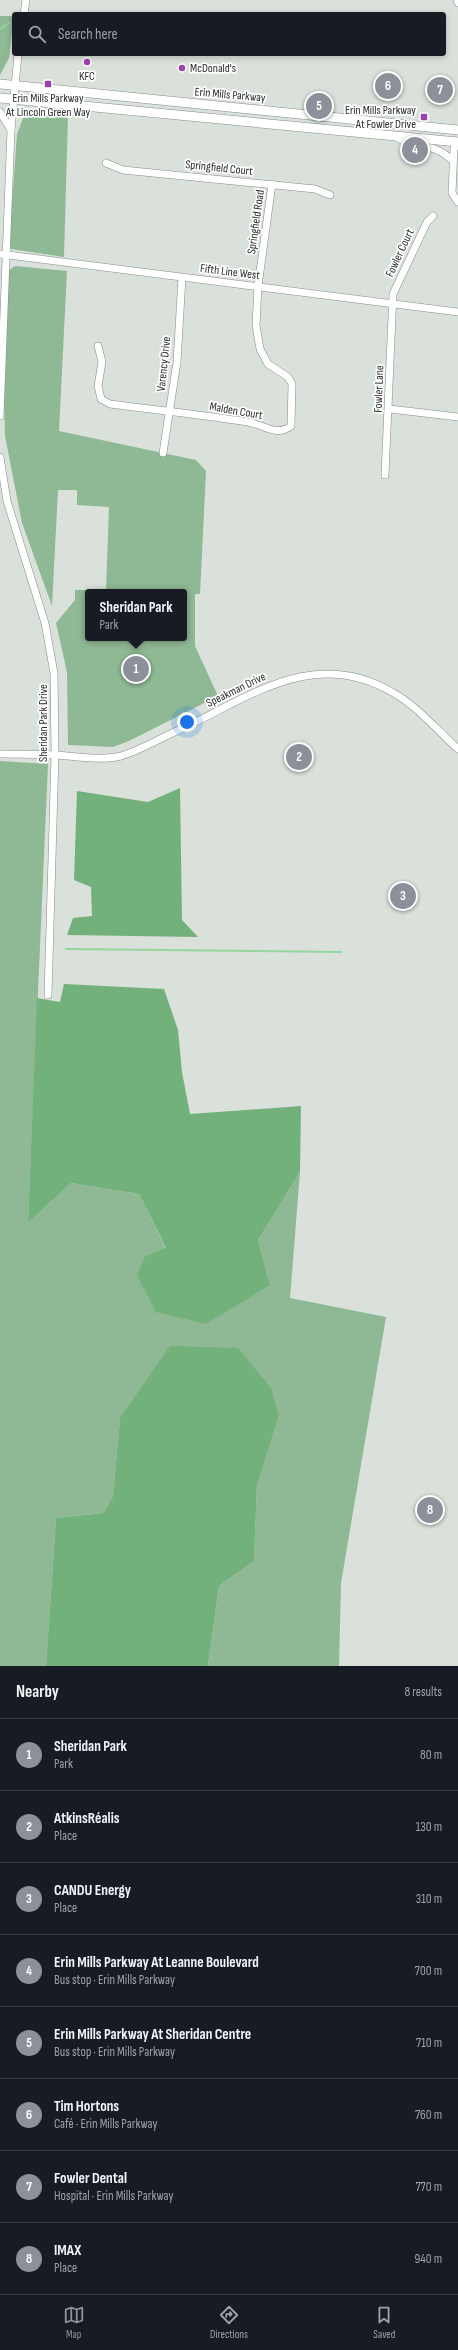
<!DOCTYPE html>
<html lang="en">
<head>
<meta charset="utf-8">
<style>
  :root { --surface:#171b24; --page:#242831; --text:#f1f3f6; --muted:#9ea1a6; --line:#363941; --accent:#8c9099 }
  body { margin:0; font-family:"Sofia Sans Condensed",sans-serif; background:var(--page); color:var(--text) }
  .you { position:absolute; left:187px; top:722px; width:14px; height:14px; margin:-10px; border:3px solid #fff; border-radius:50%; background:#1a73e8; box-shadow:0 0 0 6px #1a73e833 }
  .badge { display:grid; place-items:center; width:26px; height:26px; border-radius:50%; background:var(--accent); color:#fff; font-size:13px; font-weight:700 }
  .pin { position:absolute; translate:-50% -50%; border:2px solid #fff; box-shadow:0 1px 4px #0006 }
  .popup { position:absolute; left:85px; top:589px; width:102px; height:52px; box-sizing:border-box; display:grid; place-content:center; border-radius:4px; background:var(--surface); filter:drop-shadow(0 1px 3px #0005); font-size:13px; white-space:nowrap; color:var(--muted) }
  .popup b { font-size:15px; color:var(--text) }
  .popup::after { content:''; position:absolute; left:50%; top:100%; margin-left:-8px; border:8px solid transparent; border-top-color:var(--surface) }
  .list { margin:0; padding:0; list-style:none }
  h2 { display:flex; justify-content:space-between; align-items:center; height:52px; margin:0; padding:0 16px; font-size:17px }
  h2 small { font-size:13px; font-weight:400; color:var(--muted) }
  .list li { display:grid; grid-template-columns:26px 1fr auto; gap:12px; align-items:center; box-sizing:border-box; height:72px; padding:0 16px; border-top:1px solid var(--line) }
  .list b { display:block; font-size:15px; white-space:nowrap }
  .list p { margin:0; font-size:13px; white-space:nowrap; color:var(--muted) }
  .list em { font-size:13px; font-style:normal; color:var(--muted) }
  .icon { flex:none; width:22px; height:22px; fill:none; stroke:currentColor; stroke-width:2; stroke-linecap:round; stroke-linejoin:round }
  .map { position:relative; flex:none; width:458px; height:1666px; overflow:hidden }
  .search { position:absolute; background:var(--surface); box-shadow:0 2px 6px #0003; left:12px; right:12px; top:12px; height:44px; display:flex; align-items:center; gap:10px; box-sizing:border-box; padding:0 14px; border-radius:4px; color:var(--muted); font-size:15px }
  .sheet { height:628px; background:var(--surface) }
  nav { display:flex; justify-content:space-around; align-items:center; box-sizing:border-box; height:56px; border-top:1px solid var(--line); background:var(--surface); font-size:11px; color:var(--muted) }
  nav a { display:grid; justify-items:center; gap:2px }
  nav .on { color:var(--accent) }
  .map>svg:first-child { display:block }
</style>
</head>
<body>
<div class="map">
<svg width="458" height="1666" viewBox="0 0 458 1666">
  <rect width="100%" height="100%" fill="#d9e1da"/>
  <g fill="#8fb894" fill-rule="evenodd">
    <polygon points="0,16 14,16 9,58 0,75"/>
    <polygon points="30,113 68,115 64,257 11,249 9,244 17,134 23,118"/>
    <path d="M15 266 67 271 59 431 196 460 206 471 200 594H195V646L218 696 129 741 113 747 68 745 67 672 56 623 75 600V590H106L109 507 77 505V490H58L52 606 22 523 5 436 4 399 8 271ZM88 592H184V638H88Z"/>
    <polygon points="0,761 48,764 28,1221 71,1183 139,1194 166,1249 145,1256 270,1285 258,1240 300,1172 290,1298 386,1317 341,1583 339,1666 208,1666 219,1586 254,1561 257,1486 279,1416 120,1418 113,1496 103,1513 56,1518 46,1666 0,1666"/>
  </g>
  <g fill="#73b17c">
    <polygon points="180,788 182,920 198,937 67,935 73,918 92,916 91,887 74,880 77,791 148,802"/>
    <polygon points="64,984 164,989 178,1030 182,1072 190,1114 301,1106 300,1172 258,1240 270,1285 206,1324 156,1312 137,1275 145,1256 166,1248 139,1194 71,1183 28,1222 37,998 60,1002"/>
    <polygon points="170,1346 238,1348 271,1388 279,1416 257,1486 254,1561 219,1586 208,1666 46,1666 56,1518 103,1513 113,1496 120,1418"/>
  </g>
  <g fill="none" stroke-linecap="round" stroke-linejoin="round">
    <g stroke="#95d59e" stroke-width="2">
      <polyline points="0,29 9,23"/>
      <polyline points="66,949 341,952"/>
    </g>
    <defs>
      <g id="minor">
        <polyline points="457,0 458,3"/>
        <polyline points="24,14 26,0"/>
        <polyline points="0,112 11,130"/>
        <path d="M398 138C416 150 433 141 453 161"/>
        <polyline points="458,145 454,148 452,193 458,202"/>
        <polyline points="106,163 123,170 315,189 330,195"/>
        <polyline points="0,254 458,312"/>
        <path d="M98 346 102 362 98 386 101 399 110 404C156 410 202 415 248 422 264 425 276 437 291 426L292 384 288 377 268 364 260 349 256 325 258 286 272 184"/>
        <polyline points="390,409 458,417"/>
        <polyline points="0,416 11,130 18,54"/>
        <polyline points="163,453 177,362 182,278"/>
        <polyline points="0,457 7,501 45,623 54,673 55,755 48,995"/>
        <polyline points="385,475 393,294 427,222 433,216"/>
        <path d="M0 754C18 754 36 754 55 755 76 756 100 761 121 756 141 750 160 738 179 730 249 698 313 646 392 692 417 706 437 730 458 749"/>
      </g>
      <g id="major">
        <polyline points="0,84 458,130"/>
        <polyline points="0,98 458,142"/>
      </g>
    </defs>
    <use href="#minor" stroke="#868d87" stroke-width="8"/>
    <use href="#major" stroke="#868d87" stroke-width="10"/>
    <use href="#minor" stroke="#fff" stroke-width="7"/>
    <use href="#major" stroke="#fff" stroke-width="9"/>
  </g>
  <g fill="#9941ad" stroke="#fff" stroke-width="1.5">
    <circle cx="87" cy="62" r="4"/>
    <circle cx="182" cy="68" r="4"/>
    <rect x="44" y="80" width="8" height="8" rx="2"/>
    <rect x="420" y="113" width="8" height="8" rx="2"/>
  </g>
  <g text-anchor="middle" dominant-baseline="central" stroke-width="3.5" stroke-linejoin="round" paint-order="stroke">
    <g font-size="12" fill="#292c29" stroke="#fff">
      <text x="190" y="68" text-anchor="start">McDonald's</text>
      <text x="87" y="76">KFC</text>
      <text x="48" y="98">Erin Mills Parkway<tspan x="48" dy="14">At Lincoln Green Way</tspan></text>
      <text x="416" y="110" text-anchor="end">Erin Mills Parkway<tspan x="416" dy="14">At Fowler Drive</tspan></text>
    </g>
    <g font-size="12" fill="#292c29" stroke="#fff">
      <text transform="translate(230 95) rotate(5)">Erin Mills Parkway</text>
      <text transform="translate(219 168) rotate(6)">Springfield Court</text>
      <text transform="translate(256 222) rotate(-82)">Springfield Road</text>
      <text transform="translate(400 253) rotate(-65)">Fowler Court</text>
      <text transform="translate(230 272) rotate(7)">Fifth Line West</text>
      <text transform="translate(164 364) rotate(-84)">Varency Drive</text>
      <text transform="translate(379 389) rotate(-88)">Fowler Lane</text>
      <text transform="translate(236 411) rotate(10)">Malden Court</text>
      <text transform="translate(236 690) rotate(-26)">Speakman Drive</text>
      <text transform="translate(43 723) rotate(-90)">Sheridan Park Drive</text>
    </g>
  </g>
</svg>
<div class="you"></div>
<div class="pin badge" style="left:136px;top:669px">1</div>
<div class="popup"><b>Sheridan Park</b>Park</div>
<div class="pin badge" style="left:299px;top:757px">2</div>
<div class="pin badge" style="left:403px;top:896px">3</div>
<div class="pin badge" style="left:415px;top:150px">4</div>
<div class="pin badge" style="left:319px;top:106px">5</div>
<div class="pin badge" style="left:388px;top:86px">6</div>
<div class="pin badge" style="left:440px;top:90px">7</div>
<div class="pin badge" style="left:430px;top:1510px">8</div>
<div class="search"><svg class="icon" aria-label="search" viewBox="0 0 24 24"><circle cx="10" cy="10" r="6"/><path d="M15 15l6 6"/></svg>Search here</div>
</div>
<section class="sheet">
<h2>Nearby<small>8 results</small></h2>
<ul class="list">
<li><span class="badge">1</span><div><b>Sheridan Park</b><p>Park</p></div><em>80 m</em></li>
<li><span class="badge">2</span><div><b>AtkinsRéalis</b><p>Place</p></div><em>130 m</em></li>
<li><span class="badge">3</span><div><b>CANDU Energy</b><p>Place</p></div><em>310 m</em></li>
<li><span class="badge">4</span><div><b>Erin Mills Parkway At Leanne Boulevard</b><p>Bus stop · Erin Mills Parkway</p></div><em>700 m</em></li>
<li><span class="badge">5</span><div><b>Erin Mills Parkway At Sheridan Centre</b><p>Bus stop · Erin Mills Parkway</p></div><em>710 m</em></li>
<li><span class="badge">6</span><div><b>Tim Hortons</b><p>Café · Erin Mills Parkway</p></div><em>760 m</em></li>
<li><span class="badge">7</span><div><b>Fowler Dental</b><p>Hospital · Erin Mills Parkway</p></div><em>770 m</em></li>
<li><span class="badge">8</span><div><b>IMAX</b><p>Place</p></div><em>940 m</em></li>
</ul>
</section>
<nav>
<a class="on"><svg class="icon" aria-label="map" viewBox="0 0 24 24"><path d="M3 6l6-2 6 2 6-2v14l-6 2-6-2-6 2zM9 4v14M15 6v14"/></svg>Map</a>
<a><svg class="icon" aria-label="directions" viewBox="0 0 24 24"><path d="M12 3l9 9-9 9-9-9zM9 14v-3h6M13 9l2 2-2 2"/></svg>Directions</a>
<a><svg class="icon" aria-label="saved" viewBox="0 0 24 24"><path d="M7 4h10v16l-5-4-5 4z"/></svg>Saved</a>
</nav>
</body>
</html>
